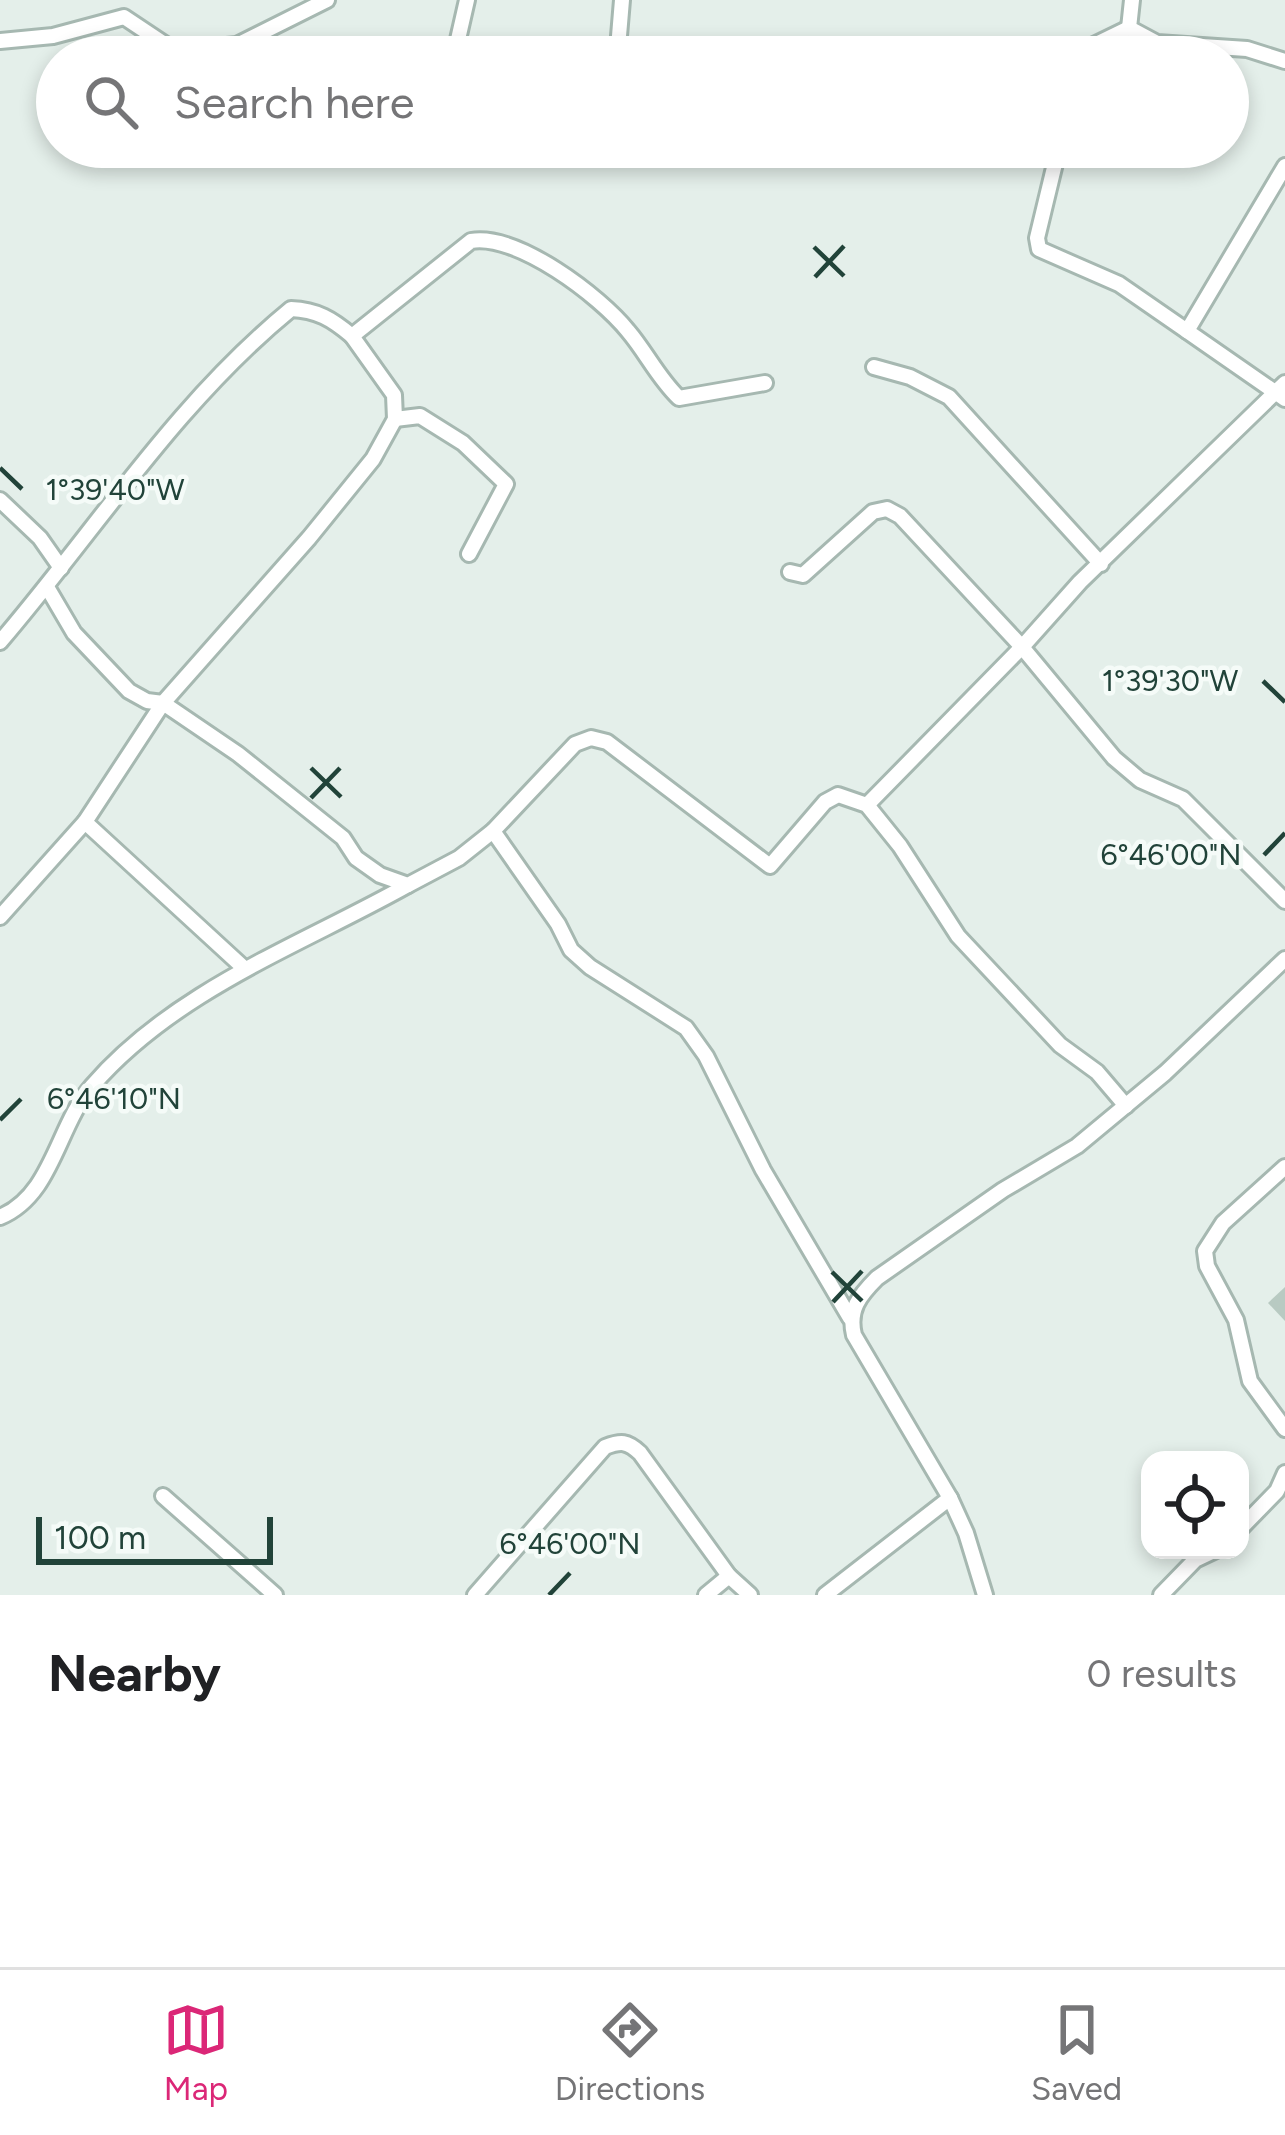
<!DOCTYPE html>
<html lang="en">
<head>
<meta charset="utf-8">
<style>
  :root { --surface:#fff; --page:#f6f6f6; --text:#202124; --muted:#757577; --line:#e0e0e0; --accent:#db2777 }
  body { margin:0; font-family:Figtree,sans-serif; background:var(--page); color:var(--text) }
  .controls { position:absolute; right:36px; bottom:36px; display:grid; overflow:hidden; border-radius:24px; box-shadow:0 6px 18px #0003 }
  .controls button { width:108px; height:108px; display:grid; place-items:center; padding:0; border:0; border-bottom:3px solid var(--line); background:var(--surface); color:var(--text); font:60px sans-serif }
  .scale { position:absolute; left:36px; bottom:30px; width:237px; box-sizing:border-box; padding-left:12px; border:6px solid #214339; border-top:0; font-size:33px; line-height:42px; white-space:nowrap; color:#214339; -webkit-text-stroke:9px #f5fbf8; paint-order:stroke }
  .list { margin:0; padding:0; list-style:none }
  h2 { display:flex; justify-content:space-between; align-items:center; height:156px; margin:0; padding:0 48px; font-size:51px }
  h2 small { font-size:39px; font-weight:400; color:var(--muted) }
  .icon { flex:none; width:66px; height:66px; fill:none; stroke:currentColor; stroke-width:2; stroke-linecap:round; stroke-linejoin:round }
  .map { position:relative; flex:none; width:1285px; height:1595px; overflow:hidden }
  .search { position:absolute; background:var(--surface); box-shadow:0 6px 18px #0003; left:36px; right:36px; top:36px; height:132px; display:flex; align-items:center; gap:30px; box-sizing:border-box; padding:0 42px; border-radius:66px; color:var(--muted); font-size:45px }
  .sheet { height:372px; background:var(--surface) }
  nav { display:flex; justify-content:space-around; align-items:center; box-sizing:border-box; height:168px; border-top:3px solid var(--line); background:var(--surface); font-size:33px; color:var(--muted) }
  nav a { display:grid; justify-items:center; gap:6px }
  nav .on { color:var(--accent) }
  .map>svg:first-child { display:block }
</style>
</head>
<body>
<div class="map">
<svg width="1285" height="1595" viewBox="0 0 1285 1595">
  <rect width="100%" height="100%" fill="#e4efea"/>
  <polygon fill="#b8cac2" points="1285,1287 1285,1321 1268,1303"/>
  <g fill="none" stroke-linecap="round" stroke-linejoin="round">
    <defs>
      <g id="street">
        <polyline points="1132,0 1129,28 1157,43 1247,49 1285,61"/>
        <polyline points="0,41 53,36 124,17 172,49 184,50 237,45 327,0"/>
        <polyline points="618,48 622,0"/>
        <polyline points="454,57 467,0"/>
        <polyline points="1084,57 1092,46 1129,28"/>
        <polyline points="1059,147 1037,238 1039,249 1119,284 1187,331"/>
        <polyline points="1285,166 1187,331 1285,399"/>
        <polyline points="874,367 910,377 949,397 1101,564"/>
        <polyline points="395,419 420,416 463,443 506,484 469,554"/>
        <polyline points="0,500 40,538 61,568"/>
        <polyline points="790,572 803,575 873,512 887,509 900,516 1022,647 1114,758 1140,780 1183,799 1285,901"/>
        <polyline points="47,587 74,633 129,691 147,701 163,703 238,754 343,838 356,858 380,875 408,885 459,858 493,831 575,744 591,738 607,742 770,866 825,802 838,795 867,805 900,846 958,936 1060,1045 1097,1072 1126,1106"/>
        <path d="M0 642C96 530 175 404 291 309 317 310 332 319 352 336L471 241C517 233 600 296 628 331 646 352 658 378 679 398L765 383"/>
        <polyline points="867,805 1022,647 1080,582 1285,383"/>
        <polyline points="493,831 558,924 571,950 590,967 686,1028 706,1056 763,1170 850,1318"/>
        <polyline points="0,917 85,822"/>
        <polyline points="245,969 85,822 163,703 309,538 373,459 395,419 394,395 352,336"/>
        <polyline points="1285,1167 1223,1223 1205,1251 1207,1266 1236,1320 1250,1381 1285,1429"/>
        <path d="M0 1217C53 1195 57 1126 92 1086 175 990 301 945 408 885"/>
        <polyline points="163,1496 275,1595"/>
        <polyline points="1240,1529 1277,1491 1285,1473"/>
        <path d="M475 1595 605 1447C621 1441 627 1441 640 1453L729 1576"/>
        <polyline points="706,1595 729,1576 750,1595"/>
        <polyline points="825,1595 950,1498"/>
        <path d="M985 1595 966 1533 950 1498 854 1335C848 1310 859 1296 877 1278L1003 1190 1077 1146 1165 1073 1285 959"/>
        <polyline points="1161,1595 1195,1560 1216,1550"/>
      </g>
    </defs>
    <use href="#street" stroke="#a6b8b1" stroke-width="20"/>
    <use href="#street" stroke="#fff" stroke-width="14"/>
  </g>
  <path fill="none" stroke="#214339" stroke-width="4.5" d="M814 247 844 276M815 277 844 246M0 468 22 489M1263 681 1285 702M311 768 341 797M311 798 340 768M1264 855 1285 833M0 1120 21 1099M832 1272 862 1301M833 1302 862 1271M549 1595 570 1573"/>
  <g font-size="30" text-anchor="middle" fill="#214339" stroke="#f5fbf8" stroke-width="9" stroke-linejoin="round" paint-order="stroke">
    <text x="115" y="500">1°39'40"W</text>
    <text x="1170" y="691">1°39'30"W</text>
    <text x="1171" y="865">6°46'00"N</text>
    <text x="114" y="1109">6°46'10"N</text>
    <text x="570" y="1554">6°46'00"N</text>
  </g>
</svg>
<div class="controls">
<button><svg class="icon" aria-label="locate" viewBox="0 0 24 24"><circle cx="12" cy="12" r="6"/><path d="M12 2v4M12 18v4M2 12h4M18 12h4"/></svg></button>
</div>
<div class="scale">100 m</div>
<div class="search"><svg class="icon" aria-label="search" viewBox="0 0 24 24"><circle cx="10" cy="10" r="6"/><path d="M15 15l6 6"/></svg>Search here</div>
</div>
<section class="sheet">
<h2>Nearby<small>0 results</small></h2>
<ul class="list">
</ul>
</section>
<nav>
<a class="on"><svg class="icon" aria-label="map" viewBox="0 0 24 24"><path d="M3 6l6-2 6 2 6-2v14l-6 2-6-2-6 2zM9 4v14M15 6v14"/></svg>Map</a>
<a><svg class="icon" aria-label="directions" viewBox="0 0 24 24"><path d="M12 3l9 9-9 9-9-9zM9 14v-3h6M13 9l2 2-2 2"/></svg>Directions</a>
<a><svg class="icon" aria-label="saved" viewBox="0 0 24 24"><path d="M7 4h10v16l-5-4-5 4z"/></svg>Saved</a>
</nav>
</body>
</html>
